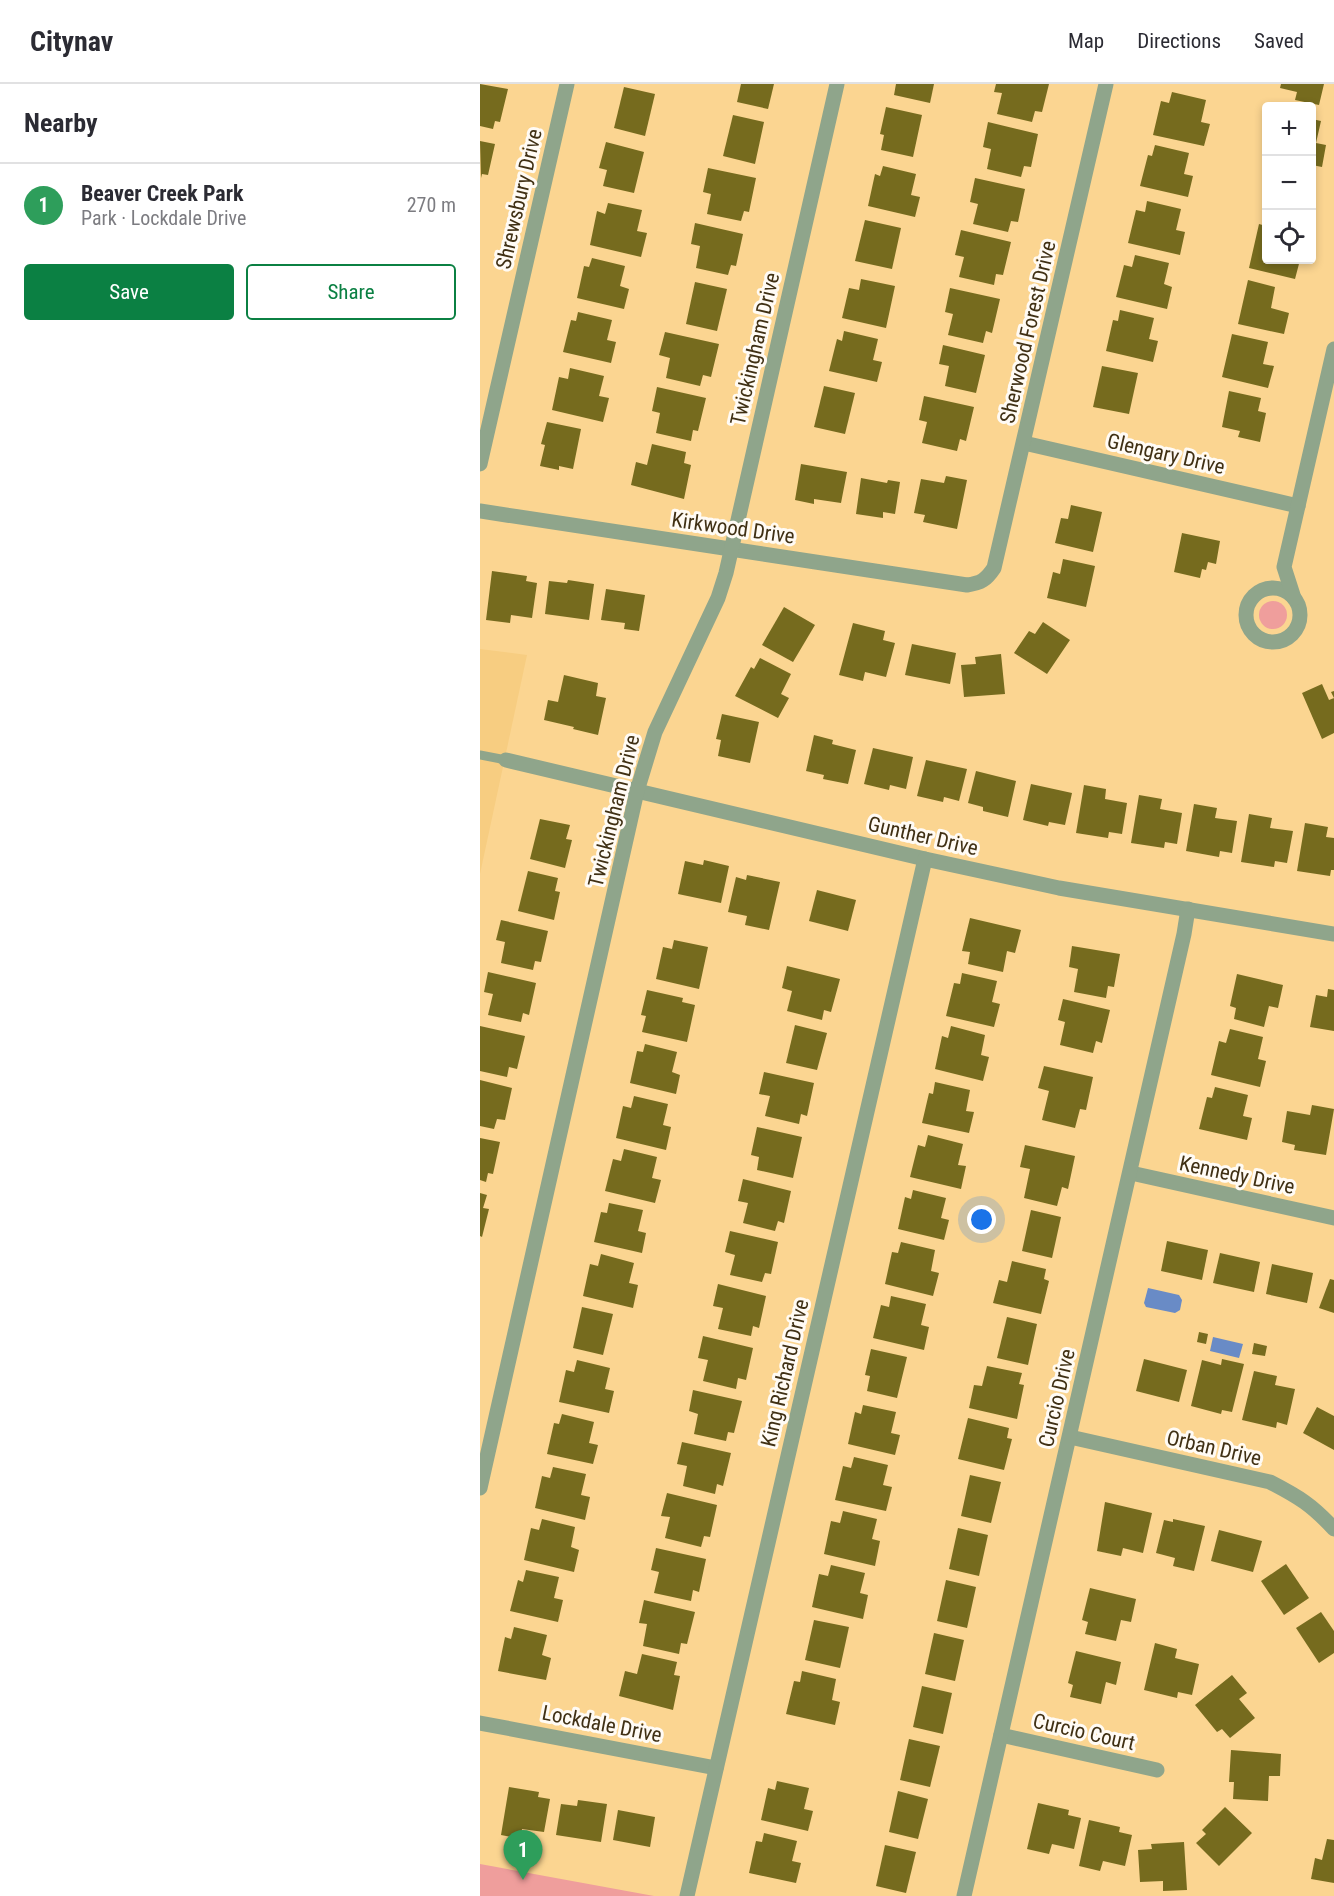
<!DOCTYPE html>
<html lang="en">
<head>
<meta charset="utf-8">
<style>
  :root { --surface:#fff; --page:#f2f2f3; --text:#2b2b33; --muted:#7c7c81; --line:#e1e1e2; --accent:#0b8043 }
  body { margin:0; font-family:"Roboto Condensed",sans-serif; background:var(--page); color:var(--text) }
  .controls { position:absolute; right:18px; top:18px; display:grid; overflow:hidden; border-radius:6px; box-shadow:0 3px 9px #0003 }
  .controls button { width:54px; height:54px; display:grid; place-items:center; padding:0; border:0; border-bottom:2px solid var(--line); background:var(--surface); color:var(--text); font:30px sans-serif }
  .you { position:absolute; left:502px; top:1136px; width:21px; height:21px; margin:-15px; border:4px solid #fff; border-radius:50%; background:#1a73e8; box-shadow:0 0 0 9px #1a73e833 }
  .badge { display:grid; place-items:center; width:39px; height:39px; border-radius:50%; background:var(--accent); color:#fff; font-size:20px; font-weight:700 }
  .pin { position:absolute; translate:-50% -50px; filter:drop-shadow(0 2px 3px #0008) }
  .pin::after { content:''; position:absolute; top:32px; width:21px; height:18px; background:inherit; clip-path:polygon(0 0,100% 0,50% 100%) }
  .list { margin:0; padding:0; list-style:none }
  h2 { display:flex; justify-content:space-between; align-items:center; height:78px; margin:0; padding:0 24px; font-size:26px }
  h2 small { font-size:20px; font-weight:400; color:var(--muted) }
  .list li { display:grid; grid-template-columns:39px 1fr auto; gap:18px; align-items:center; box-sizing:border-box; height:84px; padding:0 24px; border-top:2px solid var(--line) }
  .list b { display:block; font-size:22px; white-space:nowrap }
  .list p { margin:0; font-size:20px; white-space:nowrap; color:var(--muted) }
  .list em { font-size:20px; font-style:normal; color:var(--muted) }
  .actions { display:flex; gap:12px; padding:18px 24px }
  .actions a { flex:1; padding:14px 0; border:2px solid var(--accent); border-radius:6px; text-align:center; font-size:21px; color:var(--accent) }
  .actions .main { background:var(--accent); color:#fff }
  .icon { flex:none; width:33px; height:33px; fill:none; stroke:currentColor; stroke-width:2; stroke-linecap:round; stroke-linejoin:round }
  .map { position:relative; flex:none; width:854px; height:1812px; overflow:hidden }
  header { display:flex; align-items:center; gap:36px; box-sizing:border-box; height:84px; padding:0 30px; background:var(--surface); border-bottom:2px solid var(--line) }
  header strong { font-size:28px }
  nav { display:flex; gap:33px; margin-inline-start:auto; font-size:21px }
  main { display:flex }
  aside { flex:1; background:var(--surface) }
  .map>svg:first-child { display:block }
</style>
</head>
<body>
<header>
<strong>Citynav</strong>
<nav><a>Map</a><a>Directions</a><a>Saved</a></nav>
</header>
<main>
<aside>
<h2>Nearby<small></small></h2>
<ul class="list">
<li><span class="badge" style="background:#2e9e5b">1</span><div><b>Beaver Creek Park</b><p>Park · Lockdale Drive</p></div><em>270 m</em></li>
</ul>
<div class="actions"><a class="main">Save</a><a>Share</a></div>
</aside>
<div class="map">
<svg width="854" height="1812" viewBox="0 0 854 1812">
  <rect width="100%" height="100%" fill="#fbd591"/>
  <polygon fill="#f7cd81" points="0,565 47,571 0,790"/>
  <g fill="#ef9e9c">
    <circle cx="793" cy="531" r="14"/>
    <polygon points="0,1780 174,1812 0,1812"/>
  </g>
  <g fill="#698bc6">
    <polygon points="668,1204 699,1211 702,1216 700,1226 695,1229 666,1223 664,1219"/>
    <polygon points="733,1253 763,1260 759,1274 730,1267"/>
  </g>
  <g fill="#766b1e">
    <polygon points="0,0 28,5 20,38 15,37 13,45 0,42"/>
    <polygon points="261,0 294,0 288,25 257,18"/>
    <polygon points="416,0 454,0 450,19 414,11"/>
    <polygon points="516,0 569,0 562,28 555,27 552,38 517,30 522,9 514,8"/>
    <polygon points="801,0 844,0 839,21 815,16 817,8 800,4"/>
    <polygon points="144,3 175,10 165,52 134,44"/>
    <polygon points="692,8 726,16 721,38 730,40 724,62 673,51 681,17 689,19"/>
    <polygon points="406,23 442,31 433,73 401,66 404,51 400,50"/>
    <polygon points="253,31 284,38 275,80 243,72"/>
    <polygon points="832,35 841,37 836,59 846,61 842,83 832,81"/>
    <polygon points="508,38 558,50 551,83 544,82 541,93 507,85 511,65 503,63"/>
    <polygon points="0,57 15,60 8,91 2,90 1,94"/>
    <polygon points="126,58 164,68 154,109 123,102 127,86 119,84"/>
    <polygon points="675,61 709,69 704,90 713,92 708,113 660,102 668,71 672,72"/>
    <polygon points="403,82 436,90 431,111 440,113 435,133 388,122 395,90 400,92"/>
    <polygon points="228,84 276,94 269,128 264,127 261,137 227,130 231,110 223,108"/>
    <polygon points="495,94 545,105 538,138 531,137 528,148 493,140 498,120 490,118"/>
    <polygon points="667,117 701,125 696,146 705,148 700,171 648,159 656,126 665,128"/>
    <polygon points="128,119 162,126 157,147 167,149 161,173 110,161 117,127 125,130"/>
    <polygon points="385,136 421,144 412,185 375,177"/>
    <polygon points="215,139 263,150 256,182 251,181 248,191 216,184 220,162 211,160"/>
    <polygon points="779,140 786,142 786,176 820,176 815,195 769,184"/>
    <polygon points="481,146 531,158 523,191 516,190 514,201 479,193 484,173 475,171"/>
    <polygon points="655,171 689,179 684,200 692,203 687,225 636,213 644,181 652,183"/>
    <polygon points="112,174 145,182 140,202 149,205 144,225 97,214 104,182 109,183"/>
    <polygon points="381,195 415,202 406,244 362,234 369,204 379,206"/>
    <polygon points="768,196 795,203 791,224 809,229 804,250 758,240"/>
    <polygon points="215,198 247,205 237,247 206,240"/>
    <polygon points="470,204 520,215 512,249 506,247 503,259 468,251 473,230 465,228"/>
    <polygon points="640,226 674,234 669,255 678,257 673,278 626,267 633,236 638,237"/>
    <polygon points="98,228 132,236 127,256 136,258 131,279 83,268 91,236 96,237"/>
    <polygon points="364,247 398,255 393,276 402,278 397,298 349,287 357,255 362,257"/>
    <polygon points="185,248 239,260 231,293 223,291 220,302 186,294 190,274 179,271"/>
    <polygon points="752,250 788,258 783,280 794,282 788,304 742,293"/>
    <polygon points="463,261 505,271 496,309 465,302 469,282 459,280"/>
    <polygon points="622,282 658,289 649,330 613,323"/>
    <polygon points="90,284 124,292 119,312 129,314 123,338 72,326 79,293 88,295"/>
    <polygon points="344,302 375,309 365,350 334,343"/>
    <polygon points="177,303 226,314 218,347 213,346 211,357 176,349 180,329 172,327"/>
    <polygon points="749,307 781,314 778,327 786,329 780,358 758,353 760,347 742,343"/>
    <polygon points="444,312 494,323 486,357 480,355 477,367 442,359 447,338 439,336"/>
    <polygon points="67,338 101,345 93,385 79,382 79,386 60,382 65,361 61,360"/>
    <polygon points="172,360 206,368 204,379 211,381 204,415 151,401 156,378 167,381"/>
    <polygon points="321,380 367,388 361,419 334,415 334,420 315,416"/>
    <polygon points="466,392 487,396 477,445 443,438 445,431 434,429 441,395 464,399"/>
    <polygon points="381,394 407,399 408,396 420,398 415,430 403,428 403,434 376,430"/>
    <polygon points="591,421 622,428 613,468 575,459 581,434 588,435"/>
    <polygon points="702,449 740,457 736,480 728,478 726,486 722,485 720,494 694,488"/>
    <polygon points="583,475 615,482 606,523 567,514 573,488 580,490"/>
    <polygon points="12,487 47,492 46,497 57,499 52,534 31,531 30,539 6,536"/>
    <polygon points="88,496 114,500 109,536 65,530 69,497 87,499"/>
    <polygon points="126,505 165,511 159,547 144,545 145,539 121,536"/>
    <polygon points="304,523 335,541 313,578 282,561"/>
    <polygon points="563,538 590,556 567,590 534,569 549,547 555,550"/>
    <polygon points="373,539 405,547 403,556 415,559 406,593 385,588 383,597 359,591"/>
    <polygon points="432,560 476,569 470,600 425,591"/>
    <polygon points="521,570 525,610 484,613 481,581 496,580 495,573"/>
    <polygon points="280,574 311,590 301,610 309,614 298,634 255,612 271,583 274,585"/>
    <polygon points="84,591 118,599 116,612 126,614 118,651 93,645 94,643 64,636 68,616 78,618"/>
    <polygon points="842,600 849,616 854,614 851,608 854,607 854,649 842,655 822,609"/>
    <polygon points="242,630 279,638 270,679 238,672 241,656 236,655"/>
    <polygon points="334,651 353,656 352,660 376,666 368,700 343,695 344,691 326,687"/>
    <polygon points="393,664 433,673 426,705 410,701 409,706 384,700"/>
    <polygon points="446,676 487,685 479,717 464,713 463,718 437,712"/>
    <polygon points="496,687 536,697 528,733 503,727 503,723 488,719"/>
    <polygon points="551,700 592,709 585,741 569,738 568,742 543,736"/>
    <polygon points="604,701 626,705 625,715 647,719 642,750 629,748 628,754 596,749"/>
    <polygon points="659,711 682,715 680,725 702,729 697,760 685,758 684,764 651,759"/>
    <polygon points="714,720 737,724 735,734 757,737 752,769 740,767 739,773 706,767"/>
    <polygon points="769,730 792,734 790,744 813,747 807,779 795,777 794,783 761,778"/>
    <polygon points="60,735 90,741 86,755 92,756 85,784 50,775"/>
    <polygon points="825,739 848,743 846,753 854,754 854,786 851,786 850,792 817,787"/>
    <polygon points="224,776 249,782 241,819 198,810 205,777 223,781"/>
    <polygon points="48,787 78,794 75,807 80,808 74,836 38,827"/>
    <polygon points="267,791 300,798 289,846 265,841 267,832 248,828 256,793 266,796"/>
    <polygon points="337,806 376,816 368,847 329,837"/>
    <polygon points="490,834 541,846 535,869 527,867 523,888 488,880 490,868 482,867"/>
    <polygon points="21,836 68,847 61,878 55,877 53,886 21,879 25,858 16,856"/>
    <polygon points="194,856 228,863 219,905 176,895 183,863 192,865"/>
    <polygon points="592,862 640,870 634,903 628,902 626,914 594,908 598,885 589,883"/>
    <polygon points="307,882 360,895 351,928 344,926 342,936 307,927 312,907 302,904"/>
    <polygon points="8,888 56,899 49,931 43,929 41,938 8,931 13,910 4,908"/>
    <polygon points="482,889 517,897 512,918 520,920 514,943 466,932 474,899 480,900"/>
    <polygon points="757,890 803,901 798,924 789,922 784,943 754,935 756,924 750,922"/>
    <polygon points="848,905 854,906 854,947 830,943 836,911 847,913"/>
    <polygon points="167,906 203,914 202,918 215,921 207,958 162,948 166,932 161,931"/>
    <polygon points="583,915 630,926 622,959 616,957 613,969 580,961 585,938 578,936"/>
    <polygon points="315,941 347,949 337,986 306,979"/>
    <polygon points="0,942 45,952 37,985 29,983 27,993 0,987"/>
    <polygon points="471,942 505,951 501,971 509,973 503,997 455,985 462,952 468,954"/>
    <polygon points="750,945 783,953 778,975 786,977 780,1003 731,991 739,957 746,959"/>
    <polygon points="165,960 197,968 192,988 200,991 196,1010 150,999 157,967 163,968"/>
    <polygon points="564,982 613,993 606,1026 600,1025 595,1044 562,1036 569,1007 558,1004"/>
    <polygon points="284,988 334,999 327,1032 321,1030 319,1040 285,1032 290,1012 279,1010"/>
    <polygon points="0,996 32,1004 25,1036 17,1035 14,1045 0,1042"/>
    <polygon points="455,998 490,1006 486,1027 494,1028 489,1049 442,1039 449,1009 453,1010"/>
    <polygon points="735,1003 768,1011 763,1032 772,1034 767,1056 719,1045 727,1013 732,1014"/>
    <polygon points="154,1012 188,1020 183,1041 191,1043 186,1066 136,1054 143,1022 151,1024"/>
    <polygon points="832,1021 854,1025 846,1071 814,1066 815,1061 802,1058 807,1027 830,1031"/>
    <polygon points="277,1043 322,1053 313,1094 277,1086 279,1073 271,1071"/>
    <polygon points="448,1051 483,1060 478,1081 486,1082 481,1105 430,1093 438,1061 445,1063"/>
    <polygon points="0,1054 20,1058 13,1090 8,1089 6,1098 0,1096"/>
    <polygon points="545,1061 595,1072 588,1105 582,1103 577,1122 544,1114 550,1085 540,1083"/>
    <polygon points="144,1065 177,1073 172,1094 181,1096 175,1119 125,1107 133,1075 141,1077"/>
    <polygon points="263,1095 311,1107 304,1139 298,1137 295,1147 263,1139 268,1119 258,1117"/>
    <polygon points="433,1106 466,1114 461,1134 469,1136 464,1156 418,1145 425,1113 431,1115"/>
    <polygon points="0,1109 7,1111 3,1124 9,1125 2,1153 0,1152"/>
    <polygon points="129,1119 163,1126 158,1147 166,1149 162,1169 114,1158 121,1128 127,1129"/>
    <polygon points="551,1126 581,1133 572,1174 542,1167"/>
    <polygon points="250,1147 298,1158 291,1190 285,1189 282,1198 250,1191 255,1171 245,1168"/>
    <polygon points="687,1157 728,1166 722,1196 681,1187"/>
    <polygon points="421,1158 455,1166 451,1187 459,1189 453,1212 405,1200 412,1168 418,1169"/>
    <polygon points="740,1169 780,1178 774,1208 733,1199"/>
    <polygon points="121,1170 154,1179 149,1199 158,1201 153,1224 103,1212 110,1180 118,1182"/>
    <polygon points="532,1177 566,1185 564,1195 569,1197 561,1230 513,1219 519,1196 527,1198"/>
    <polygon points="792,1180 833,1189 827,1219 786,1210"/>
    <polygon points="850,1195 854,1196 854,1229 839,1224"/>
    <polygon points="238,1200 286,1212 279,1244 273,1242 271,1252 238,1245 243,1224 233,1222"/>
    <polygon points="411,1212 446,1220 441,1241 449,1243 444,1266 393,1254 401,1221 409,1223"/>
    <polygon points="102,1223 133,1230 123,1271 93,1264"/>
    <polygon points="527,1233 557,1240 548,1281 517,1274"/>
    <polygon points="719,1248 728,1250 726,1260 717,1258"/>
    <polygon points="223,1252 273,1264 266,1296 258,1294 256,1305 223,1297 228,1276 218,1274"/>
    <polygon points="774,1259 787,1262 785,1272 772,1270"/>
    <polygon points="391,1265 427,1273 417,1314 387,1307 390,1292 385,1291"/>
    <polygon points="664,1275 707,1286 699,1318 656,1307"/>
    <polygon points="742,1275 764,1280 752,1328 742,1326 741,1330 711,1322 722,1276 741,1281"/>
    <polygon points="97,1276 130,1284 125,1305 134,1307 129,1329 79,1318 86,1286 94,1288"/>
    <polygon points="507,1282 542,1289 539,1300 544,1301 537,1335 489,1324 494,1301 502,1302"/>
    <polygon points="774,1287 797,1292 795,1301 815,1305 807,1341 797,1338 796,1344 762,1336"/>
    <polygon points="213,1306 262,1317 254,1349 248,1348 246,1357 214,1350 218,1330 209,1327"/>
    <polygon points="383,1321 416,1328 411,1349 420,1351 415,1371 368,1360 375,1328 381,1330"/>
    <polygon points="837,1323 854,1332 854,1366 823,1349"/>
    <polygon points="82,1330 114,1338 109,1359 118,1361 113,1380 67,1370 74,1339 79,1340"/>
    <polygon points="488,1334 529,1344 527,1354 532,1355 524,1386 478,1375"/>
    <polygon points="202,1358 251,1369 243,1402 237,1400 235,1410 203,1402 207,1382 197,1380"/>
    <polygon points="374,1373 408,1381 403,1401 412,1403 406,1427 355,1416 363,1382 371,1384"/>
    <polygon points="73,1383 106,1390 101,1411 110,1413 105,1436 55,1424 62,1392 70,1394"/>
    <polygon points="490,1391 521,1398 511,1439 481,1432"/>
    <polygon points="187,1409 237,1421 230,1453 224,1452 221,1463 185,1454 190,1433 181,1432"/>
    <polygon points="625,1418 672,1429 663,1469 643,1464 641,1472 617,1467"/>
    <polygon points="363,1427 397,1435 392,1455 400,1457 395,1482 344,1470 351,1437 360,1439"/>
    <polygon points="62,1435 95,1443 91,1463 99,1466 94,1488 44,1476 51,1444 59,1446"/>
    <polygon points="693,1435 725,1442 714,1487 693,1482 695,1474 676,1469 684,1436 693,1438"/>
    <polygon points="478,1444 508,1451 499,1492 469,1485"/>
    <polygon points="739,1446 782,1457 773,1488 731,1477"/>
    <polygon points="176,1464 226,1475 219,1508 213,1506 211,1517 174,1509 179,1488 171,1486"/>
    <polygon points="806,1480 829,1514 804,1531 781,1497"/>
    <polygon points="351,1481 385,1489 380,1509 388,1511 383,1535 332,1523 339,1490 348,1492"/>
    <polygon points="46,1486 79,1493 74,1514 83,1516 78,1538 30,1527 38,1496 43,1498"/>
    <polygon points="466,1496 496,1503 487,1544 457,1537"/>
    <polygon points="610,1504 656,1515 651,1538 641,1536 636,1557 605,1550 608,1538 602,1536"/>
    <polygon points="164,1516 215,1528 207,1560 201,1559 199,1570 163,1562 167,1540 159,1539"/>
    <polygon points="841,1528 854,1547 854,1569 839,1579 816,1544"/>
    <polygon points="334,1536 369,1543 360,1584 325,1576"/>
    <polygon points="34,1543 67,1551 62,1571 71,1574 66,1596 18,1587 25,1553 31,1555"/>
    <polygon points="454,1549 484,1556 475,1597 445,1590"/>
    <polygon points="675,1559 697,1565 695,1574 719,1580 712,1611 698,1608 697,1614 664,1606"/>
    <polygon points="596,1567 641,1578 636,1601 626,1598 621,1620 590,1613 593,1601 588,1599"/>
    <polygon points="162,1570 197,1578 194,1591 200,1592 193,1626 139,1612 145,1587 157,1590"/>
    <polygon points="322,1587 356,1595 352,1616 360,1618 355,1641 306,1630 314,1597 320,1598"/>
    <polygon points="752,1591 767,1609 759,1615 775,1634 750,1654 742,1645 737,1648 715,1621"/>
    <polygon points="442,1602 472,1609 463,1650 433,1643"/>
    <polygon points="429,1655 460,1662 450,1703 420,1696"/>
    <polygon points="751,1666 801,1670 800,1692 789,1692 788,1717 753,1715 754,1698 749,1698"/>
    <polygon points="297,1697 329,1704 324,1725 333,1727 328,1747 281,1736 288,1704 295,1706"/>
    <polygon points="29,1703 59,1708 58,1713 70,1715 64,1748 42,1745 41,1755 21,1751"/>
    <polygon points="418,1707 448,1715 438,1755 409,1748"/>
    <polygon points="98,1716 127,1720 121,1758 76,1751 81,1720 97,1722"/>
    <polygon points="558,1719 589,1726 588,1731 601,1734 594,1765 572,1760 569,1770 547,1765"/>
    <polygon points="745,1723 772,1749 739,1782 716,1759 726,1750 722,1746"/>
    <polygon points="138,1726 175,1733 170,1763 133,1756"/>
    <polygon points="609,1736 640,1743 639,1748 652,1751 645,1782 623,1777 620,1787 599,1782"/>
    <polygon points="284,1749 317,1757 312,1777 321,1779 316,1799 269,1789 276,1757 282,1758"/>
    <polygon points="847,1755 854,1756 854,1799 831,1795 835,1774 842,1776"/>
    <polygon points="704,1758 707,1806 683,1807 683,1797 660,1798 658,1766 672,1765 671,1760"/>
    <polygon points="405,1761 436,1768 426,1809 396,1802"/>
  </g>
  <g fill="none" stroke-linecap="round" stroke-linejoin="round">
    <polyline stroke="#8fa58b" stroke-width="9" points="0,671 26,676"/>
    <g stroke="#8fa58b" stroke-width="15">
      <polyline points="544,359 818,422"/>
      <polyline points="0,380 87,0"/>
      <path d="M0 427 487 501C501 499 506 496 514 484L626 0"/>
      <circle cx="793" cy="531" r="27"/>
      <polyline points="814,514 804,483 854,265"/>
      <polyline points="26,676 445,775 579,804 854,850"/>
      <polyline points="651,1089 854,1134"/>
      <path d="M590 1353 790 1398C819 1413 832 1421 854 1445"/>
      <polyline points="0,1404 157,707 175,648 238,514 246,489 357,0"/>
      <polyline points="0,1639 236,1684"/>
      <polyline points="521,1651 677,1686"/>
      <polyline points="207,1812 445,775"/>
      <polyline points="484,1812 704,850 708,825"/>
    </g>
  </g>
  <g text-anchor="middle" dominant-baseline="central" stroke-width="6" stroke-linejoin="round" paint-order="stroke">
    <g font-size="21" fill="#403014" stroke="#fffbf5">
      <text transform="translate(39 115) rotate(-77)">Shrewsbury Drive</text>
      <text transform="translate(548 248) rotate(-77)">Sherwood Forest Drive</text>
      <text transform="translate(275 265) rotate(-77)">Twickingham Drive</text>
      <text transform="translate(686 370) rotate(13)">Glengary Drive</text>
      <text transform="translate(253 444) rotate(8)">Kirkwood Drive</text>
      <text transform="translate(134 727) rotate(-76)">Twickingham Drive</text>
      <text transform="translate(443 752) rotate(13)">Gunther Drive</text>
      <text transform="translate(757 1091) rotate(12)">Kennedy Drive</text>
      <text transform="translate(305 1289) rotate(-77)">King Richard Drive</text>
      <text transform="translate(577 1314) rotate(-77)">Curcio Drive</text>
      <text transform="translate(734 1364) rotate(13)">Orban Drive</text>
      <text transform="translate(122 1640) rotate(11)">Lockdale Drive</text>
      <text transform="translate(604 1648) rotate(13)">Curcio Court</text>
    </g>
  </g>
</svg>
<div class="controls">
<button>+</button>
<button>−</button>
<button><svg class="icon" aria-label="locate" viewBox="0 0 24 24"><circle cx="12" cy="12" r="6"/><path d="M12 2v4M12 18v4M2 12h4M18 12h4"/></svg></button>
</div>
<div class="you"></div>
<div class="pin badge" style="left:43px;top:1796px;background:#2e9e5b">1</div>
</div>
</main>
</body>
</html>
